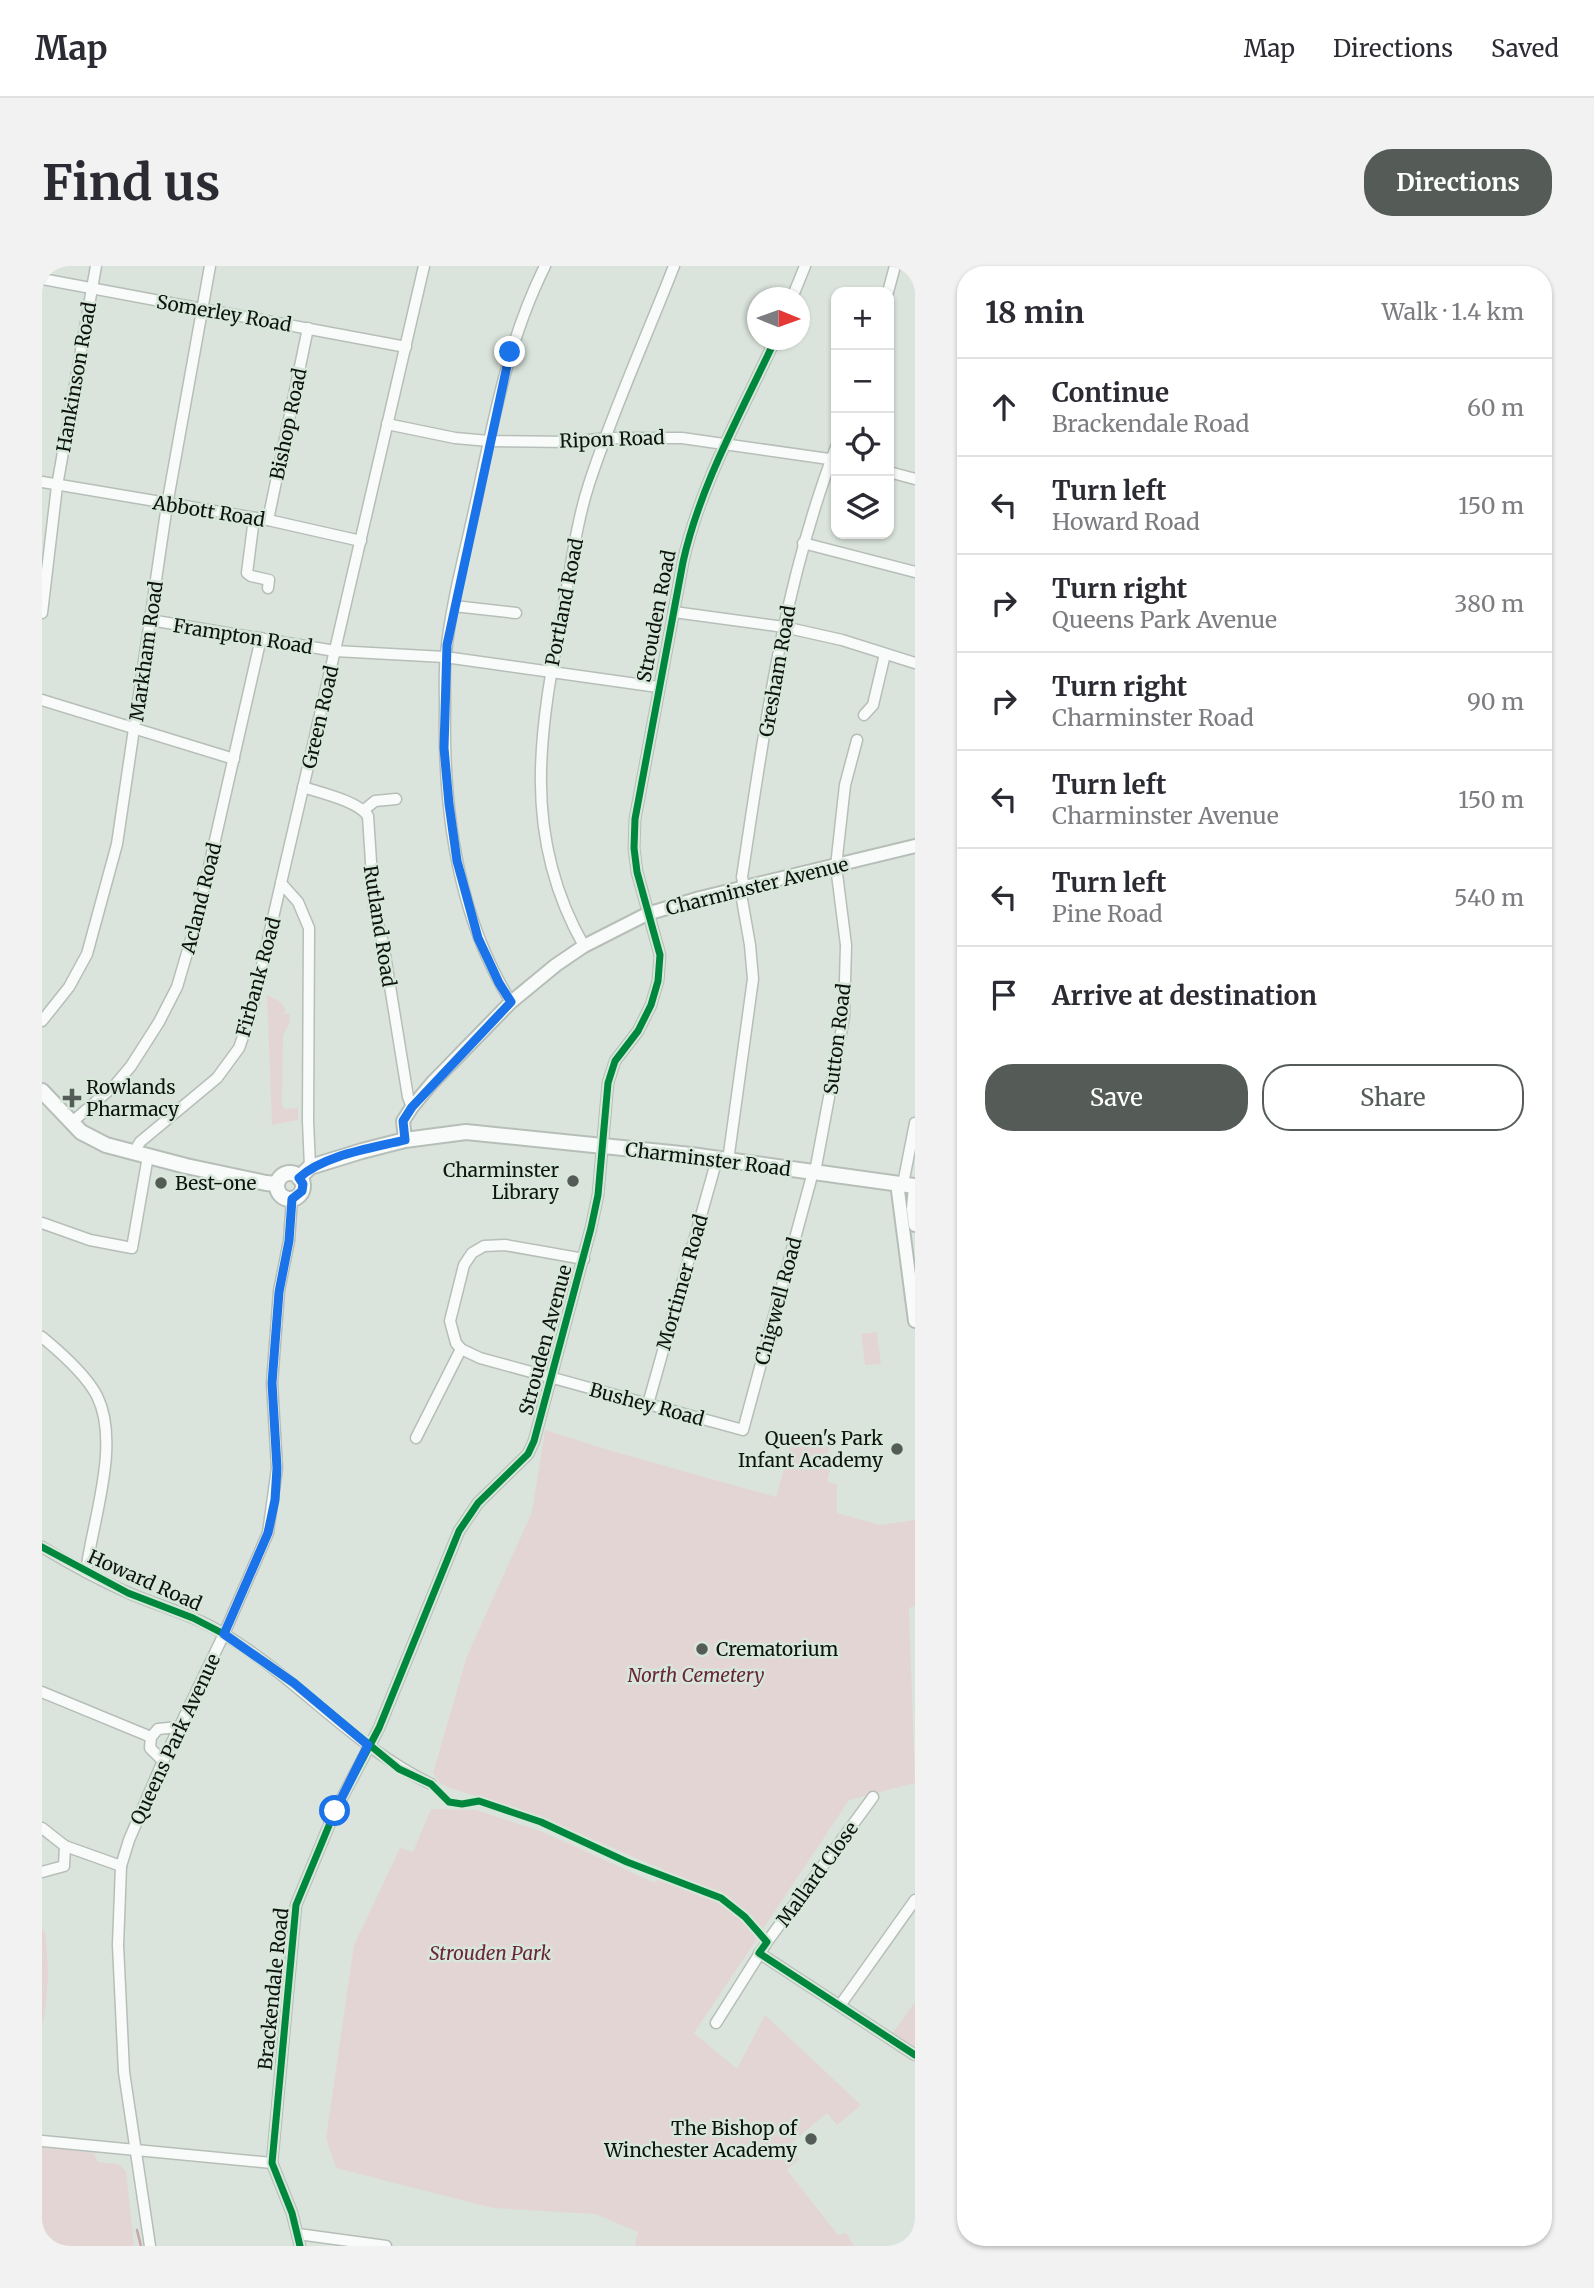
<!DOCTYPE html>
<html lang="en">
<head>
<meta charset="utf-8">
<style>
  :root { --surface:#fff; --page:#f2f2f3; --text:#2b2b33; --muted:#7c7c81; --line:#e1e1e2; --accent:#555c57 }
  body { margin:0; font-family:Merriweather,serif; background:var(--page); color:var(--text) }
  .controls { position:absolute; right:21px; top:21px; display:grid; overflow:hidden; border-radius:14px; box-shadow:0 2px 5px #0004 }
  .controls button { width:63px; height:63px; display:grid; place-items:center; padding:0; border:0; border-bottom:2px solid var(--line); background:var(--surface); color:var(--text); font:35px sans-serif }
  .compass { position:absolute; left:705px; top:21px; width:63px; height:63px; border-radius:50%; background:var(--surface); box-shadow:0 2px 5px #0004; rotate:91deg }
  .stop { position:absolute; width:21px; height:21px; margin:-16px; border:5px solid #1a73e8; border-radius:50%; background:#fff }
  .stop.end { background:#1a73e8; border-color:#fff; box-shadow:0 2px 7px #0008 }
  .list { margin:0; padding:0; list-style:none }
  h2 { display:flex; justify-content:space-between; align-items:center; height:91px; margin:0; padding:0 28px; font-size:30px }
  h2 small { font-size:23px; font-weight:400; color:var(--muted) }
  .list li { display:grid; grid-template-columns:46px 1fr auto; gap:21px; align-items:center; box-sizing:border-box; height:98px; padding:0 28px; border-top:2px solid var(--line) }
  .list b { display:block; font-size:26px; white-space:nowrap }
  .list p { margin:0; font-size:23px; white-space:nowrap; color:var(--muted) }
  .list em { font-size:23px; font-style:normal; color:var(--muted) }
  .actions { display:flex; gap:14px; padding:21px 28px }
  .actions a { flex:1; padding:16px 0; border:2px solid var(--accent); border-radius:28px; text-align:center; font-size:24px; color:var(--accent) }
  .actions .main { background:var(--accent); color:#fff }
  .icon { flex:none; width:38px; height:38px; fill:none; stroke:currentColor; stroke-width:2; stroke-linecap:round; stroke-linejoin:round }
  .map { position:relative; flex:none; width:873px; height:1980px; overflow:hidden; border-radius:28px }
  header { display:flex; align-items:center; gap:42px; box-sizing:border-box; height:98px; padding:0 35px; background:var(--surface); border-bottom:2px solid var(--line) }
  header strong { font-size:33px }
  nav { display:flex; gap:38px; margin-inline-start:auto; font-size:24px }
  .intro { display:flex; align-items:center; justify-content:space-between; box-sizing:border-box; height:168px; padding:0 42px }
  h1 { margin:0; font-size:49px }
  .button { padding:18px 32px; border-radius:28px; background:var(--accent); color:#fff; font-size:24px; font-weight:700 }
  main { display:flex; gap:42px; padding:0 42px }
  aside { flex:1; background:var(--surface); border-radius:28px; box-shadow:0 2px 5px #0004 }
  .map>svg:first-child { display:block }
</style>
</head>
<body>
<header>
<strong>Map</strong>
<nav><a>Map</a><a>Directions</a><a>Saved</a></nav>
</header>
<div class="intro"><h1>Find us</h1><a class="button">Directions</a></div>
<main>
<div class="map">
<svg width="873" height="1980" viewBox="0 0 873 1980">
  <rect width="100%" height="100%" fill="#dae4dc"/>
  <g fill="#e4d5d5">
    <polygon points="225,729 237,735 244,744 241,749 246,747 248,749 247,758 241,769 240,840 243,843 256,842 256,854 230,859"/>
    <polygon points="835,1066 839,1098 823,1099 819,1068"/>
    <polygon points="503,1164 563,1183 734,1231 752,1168 788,1179 784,1195 790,1197 785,1216 795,1218 795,1247 838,1259 873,1254 873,1340 867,1342 873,1517 807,1534 652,1767 695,1803 723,1749 819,1839 795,1859 785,1847 747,1879 757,1893 745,1904 796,1969 804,1967 812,1980 593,1980 596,1966 553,1948 451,1942 294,1902 284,1872 312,1679 358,1582 371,1586 389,1543 434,1544 501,1566 613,1617 622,1604 494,1549 408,1522 398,1517 391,1507 425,1390 490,1246"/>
    <path d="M0 1663 3 1666C7 1698 7 1729 0 1761Z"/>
    <polygon points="873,1736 873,1789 847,1772"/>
    <polygon points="0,1880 52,1887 56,1896 76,1898 84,1905 92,1980 0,1980"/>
  </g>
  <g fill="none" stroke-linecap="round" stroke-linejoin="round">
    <polyline stroke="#c8a4ab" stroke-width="2.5" points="95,1964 99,1980"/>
    <defs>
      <g id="minor">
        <polyline points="0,13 364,81"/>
        <polyline points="846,26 853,0"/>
        <polyline points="750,32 763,0"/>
        <polyline points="345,158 413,172 447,175 529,176 565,172 640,172 794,194"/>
        <polyline points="847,206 873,213"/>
        <polyline points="0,216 226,254 319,275"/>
        <polyline points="212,252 205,307 209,310 227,314 226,322"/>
        <polyline points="226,254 266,62"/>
        <polyline points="761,277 873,306"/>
        <polyline points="412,340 474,347"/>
        <polyline points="632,346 742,361 800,374 873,397"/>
        <polyline points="0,347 15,220 54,0"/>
        <polyline points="108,354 293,385 403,391 616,421"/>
        <polyline points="0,434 192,493"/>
        <polyline points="822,449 831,439 843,388"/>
        <path d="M261 521C279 527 316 535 326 550L332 642 341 677 366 831 370 841"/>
        <polyline points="322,544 333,535 354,533"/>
        <path d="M702 621 700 611C722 466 741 318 794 181"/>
        <path d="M542 680C478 568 498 463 521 343 529 302 534 258 547 218 571 144 604 72 632 0"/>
        <path d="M469 736C415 650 401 541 403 441 403 424 402 406 404 388 409 335 426 276 437 222 453 146 468 70 503 0"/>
        <polyline points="0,755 27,721 45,688 75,578 125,239 168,0"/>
        <polyline points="29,857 73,819 89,800 117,756 135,721 155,653 219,372"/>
        <polyline points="92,886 98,876 175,812 197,782 209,748 239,617"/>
        <polyline points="686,895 711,713 708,679 698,622"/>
        <polyline points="268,901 266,855 267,662 256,636 239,617 382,0"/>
        <polyline points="773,906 802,751 804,679 794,600 803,519 815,474"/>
        <polyline points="861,918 873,857"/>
        <polyline points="0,957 48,974 90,982 106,890"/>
        <polyline points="542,993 463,979 442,980 430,987 422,999 408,1055 414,1077 419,1083 438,1092 701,1164 771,906"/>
        <path d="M0 1071C17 1085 45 1110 55 1130 79 1178 50 1256 44 1306"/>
        <polyline points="606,1138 675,893"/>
        <polyline points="374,1172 419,1083"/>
        <path d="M0 1281C28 1298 59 1315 89 1328 120 1341 154 1350 182 1368 255 1412 312 1481 389 1518"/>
        <polyline points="0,1426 109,1471"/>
        <polyline points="121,1495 108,1482 109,1471 116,1463 136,1461"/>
        <polyline points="0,1562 23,1580 79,1600"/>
        <polyline points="0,1606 22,1600 23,1580"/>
        <polyline points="717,1687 873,1789"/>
        <polyline points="799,1738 873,1634"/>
        <polyline points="674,1757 725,1676 831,1531"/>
        <polyline points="0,1875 230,1897"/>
        <polyline points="256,1968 344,1980"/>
        <polyline points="108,1980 82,1806 76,1679 79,1600 87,1574 121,1495 182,1368 226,1267 235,1202 230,1117 237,1025 247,975 250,933"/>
        <path d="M258 1980 250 1947 230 1897 254 1639 293 1545 337 1462 417 1265 436 1237 486 1188 492 1175 549 962 556 929 566 817 573 795 596 765 609 739 616 715 618 689 595 606 592 582 593 553 641 296C658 219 700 145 733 74"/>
      </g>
      <g id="tertiary">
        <polyline points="363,874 361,855 370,841 390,817 469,736 514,699 542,680 605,648 658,632 873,580"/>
        <polyline points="855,917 873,1055"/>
        <polyline points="873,920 871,943 873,959"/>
      </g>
      <g id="secondary">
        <polyline points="0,825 39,866 64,879 144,900 224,917 235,918"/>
        <circle cx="248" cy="920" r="13"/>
        <polyline points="257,912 268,901 320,885 363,874 424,866 649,889 873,920"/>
      </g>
    </defs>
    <use href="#minor" stroke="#b6beb8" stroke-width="13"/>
    <use href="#tertiary" stroke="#b6beb8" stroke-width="16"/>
    <use href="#secondary" stroke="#b6beb8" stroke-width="18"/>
    <use href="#minor" stroke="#f9fbfa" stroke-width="10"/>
    <use href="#tertiary" stroke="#f9fbfa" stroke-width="12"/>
    <use href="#secondary" stroke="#f9fbfa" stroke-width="14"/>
    <defs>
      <g id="cycleway">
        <polyline points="0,1281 86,1327 151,1352 182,1368 252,1417 357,1503 389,1518 407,1536 420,1538 437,1535 499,1556 585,1596 679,1632 703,1651 725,1676 717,1687 873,1789"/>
        <path d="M258 1980 250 1947 230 1897 254 1639 293 1545 337 1462 417 1265 436 1237 486 1188 492 1175 549 962 556 929 566 817 573 795 596 765 609 739 616 715 618 689 595 606 592 582 593 553 641 296C658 219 700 145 733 74"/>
      </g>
    </defs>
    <use href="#cycleway" stroke="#d7e7d9" stroke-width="11"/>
    <use href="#cycleway" stroke="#00873e" stroke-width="7"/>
  </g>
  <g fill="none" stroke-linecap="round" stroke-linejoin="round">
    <path stroke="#1a73e8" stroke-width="9" d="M293 1545 326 1479 252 1417 182 1368 226 1267 233 1234 235 1202 230 1117 237 1026 247 975 250 933 260 925 261 918 257 912C281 889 331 882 363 874L361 855 370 841 469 736 457 717 436 672 415 595 407 538 402 482 405 379 468 86"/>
  </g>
  <g fill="#555c57" stroke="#d7e7d9" stroke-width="2.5">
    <path d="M26.5 821.5h7v7h7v7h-7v7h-7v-7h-7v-7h7z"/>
    <circle cx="531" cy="915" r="7"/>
    <circle cx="119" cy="917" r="7"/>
    <circle cx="855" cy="1183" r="7"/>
    <circle cx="660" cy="1383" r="7"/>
    <circle cx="769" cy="1873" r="7"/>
  </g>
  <g text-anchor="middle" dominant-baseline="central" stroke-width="5" stroke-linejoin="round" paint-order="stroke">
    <g font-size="19" fill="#0e130f" stroke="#d7e7d9">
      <text transform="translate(182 47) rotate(10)">Somerley Road</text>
      <text transform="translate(34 111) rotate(-80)">Hankinson Road</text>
      <text transform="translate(246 158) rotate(-78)">Bishop Road</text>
      <text transform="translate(570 173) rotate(-2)">Ripon Road</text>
      <text transform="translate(167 245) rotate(9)">Abbott Road</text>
      <text transform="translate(522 336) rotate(-79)">Portland Road</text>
      <text transform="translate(614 350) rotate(-79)">Strouden Road</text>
      <text transform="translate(201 370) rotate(9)">Frampton Road</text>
      <text transform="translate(104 385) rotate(-82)">Markham Road</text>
      <text transform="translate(735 405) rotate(-80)">Gresham Road</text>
      <text transform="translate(278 451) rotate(-77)">Green Road</text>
      <text transform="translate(715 620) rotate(-14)">Charminster Avenue</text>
      <text transform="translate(159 632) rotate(-76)">Acland Road</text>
      <text transform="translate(338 660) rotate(81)">Rutland Road</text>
      <text transform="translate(216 711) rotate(-75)">Firbank Road</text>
      <text transform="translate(795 773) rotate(-83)">Sutton Road</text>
      <text transform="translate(666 893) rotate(7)">Charminster Road</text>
      <text transform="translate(640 1016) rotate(-74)">Mortimer Road</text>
      <text transform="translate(736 1035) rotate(-75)">Chigwell Road</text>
      <text transform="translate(503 1074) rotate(-75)">Strouden Avenue</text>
      <text transform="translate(605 1138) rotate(15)">Bushey Road</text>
      <text transform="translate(103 1314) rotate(24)">Howard Road</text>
      <text transform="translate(133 1473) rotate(-65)">Queens Park Avenue</text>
      <text transform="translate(775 1608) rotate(-54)">Mallard Close</text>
      <text transform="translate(231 1723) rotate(-84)">Brackendale Road</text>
    </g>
    <g font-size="19" fill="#0e130f" stroke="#d7e7d9" text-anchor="start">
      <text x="44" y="821">Rowlands<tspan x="44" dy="22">Pharmacy</tspan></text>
      <text x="517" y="904" text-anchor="end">Charminster<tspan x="517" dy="22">Library</tspan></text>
      <text x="133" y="917">Best-one</text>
      <text x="841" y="1172" text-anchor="end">Queen's Park<tspan x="841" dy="22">Infant Academy</tspan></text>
      <text x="674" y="1383">Crematorium</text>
      <text x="755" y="1862" text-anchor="end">The Bishop of<tspan x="755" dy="22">Winchester Academy</tspan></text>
    </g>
    <g font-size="19" font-style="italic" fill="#6a253b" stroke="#d7e7d9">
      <text x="654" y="1409">North Cemetery</text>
      <text x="448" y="1687">Strouden Park</text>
    </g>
  </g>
</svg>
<div class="controls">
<button>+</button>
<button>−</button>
<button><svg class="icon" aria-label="locate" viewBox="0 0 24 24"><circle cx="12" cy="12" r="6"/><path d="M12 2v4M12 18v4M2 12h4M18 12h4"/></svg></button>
<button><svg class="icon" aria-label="layers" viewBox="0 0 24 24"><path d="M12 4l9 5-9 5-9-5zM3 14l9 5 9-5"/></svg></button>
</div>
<svg class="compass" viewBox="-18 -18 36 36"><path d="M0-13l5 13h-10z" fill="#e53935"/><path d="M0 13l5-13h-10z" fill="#7c7c81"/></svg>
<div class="stop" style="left:293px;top:1545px"></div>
<div class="stop end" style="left:468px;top:86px"></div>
</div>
<aside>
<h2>18 min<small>Walk · 1.4 km</small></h2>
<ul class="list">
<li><svg class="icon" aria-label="ahead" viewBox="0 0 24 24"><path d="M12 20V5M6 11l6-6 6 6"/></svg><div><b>Continue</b><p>Brackendale Road</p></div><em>60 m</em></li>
<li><svg class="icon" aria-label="left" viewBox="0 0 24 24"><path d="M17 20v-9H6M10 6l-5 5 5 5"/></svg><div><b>Turn left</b><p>Howard Road</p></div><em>150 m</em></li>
<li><svg class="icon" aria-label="right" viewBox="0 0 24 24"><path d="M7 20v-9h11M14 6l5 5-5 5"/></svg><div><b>Turn right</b><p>Queens Park Avenue</p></div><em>380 m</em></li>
<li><svg class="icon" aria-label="right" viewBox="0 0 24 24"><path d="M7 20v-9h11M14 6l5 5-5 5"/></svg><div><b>Turn right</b><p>Charminster Road</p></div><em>90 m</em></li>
<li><svg class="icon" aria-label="left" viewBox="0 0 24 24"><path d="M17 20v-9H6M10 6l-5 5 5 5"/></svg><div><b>Turn left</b><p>Charminster Avenue</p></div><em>150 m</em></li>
<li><svg class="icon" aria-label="left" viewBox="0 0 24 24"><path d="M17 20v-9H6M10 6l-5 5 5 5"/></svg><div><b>Turn left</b><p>Pine Road</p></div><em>540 m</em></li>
<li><svg class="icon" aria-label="arrive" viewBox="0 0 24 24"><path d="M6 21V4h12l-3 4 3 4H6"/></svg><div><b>Arrive at destination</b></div></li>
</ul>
<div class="actions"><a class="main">Save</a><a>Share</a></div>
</aside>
</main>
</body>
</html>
